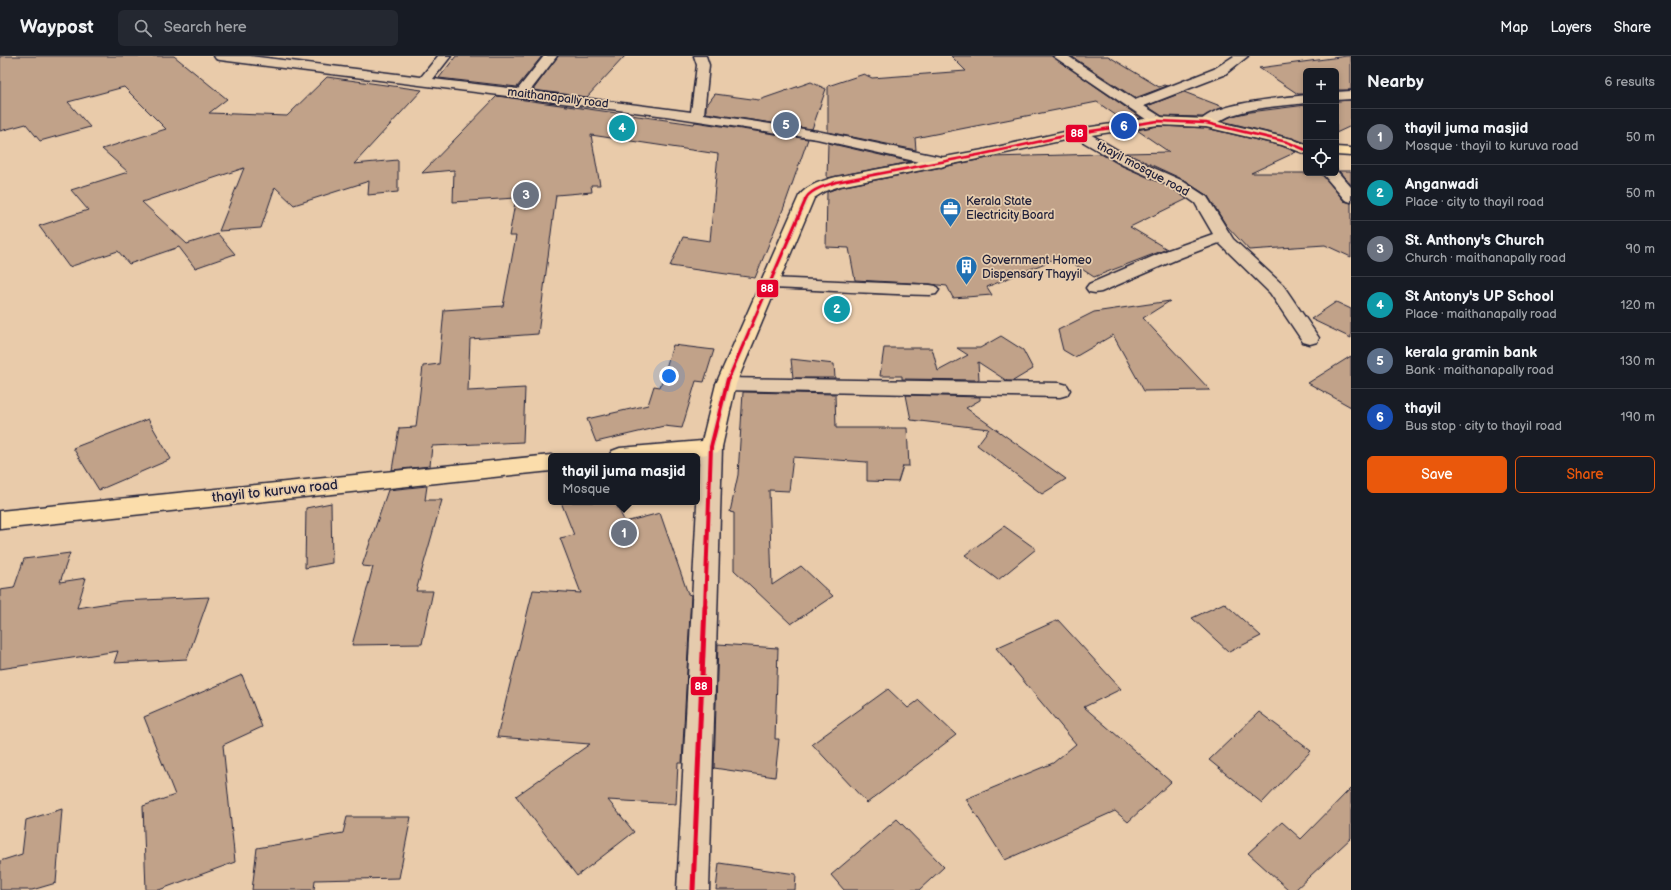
<!DOCTYPE html>
<html lang="en">
<head>
<meta charset="utf-8">
<style>
  :root { --surface:#171b24; --page:#242831; --text:#f1f3f6; --muted:#9ea1a6; --line:#363941; --accent:#ea580c }
  body { margin:0; font-family:"Balsamiq Sans",sans-serif; background:var(--page); color:var(--text) }
  .controls { position:absolute; right:12px; top:12px; display:grid; overflow:hidden; border-radius:6px; box-shadow:0 2px 6px #0003 }
  .controls button { width:36px; height:36px; display:grid; place-items:center; padding:0; border:0; border-bottom:1px solid var(--line); background:var(--surface); color:var(--text); font:20px sans-serif }
  .you { position:absolute; left:669px; top:320px; width:14px; height:14px; margin:-10px; border:3px solid #fff; border-radius:50%; background:#1a73e8; box-shadow:0 0 0 6px #1a73e833 }
  .badge { display:grid; place-items:center; width:26px; height:26px; border-radius:50%; background:var(--accent); color:#fff; font-size:13px; font-weight:700 }
  .pin { position:absolute; translate:-50% -50%; border:2px solid #fff; box-shadow:0 1px 4px #0006 }
  .popup { position:absolute; left:548px; top:397px; width:152px; height:52px; box-sizing:border-box; display:grid; place-content:center; border-radius:6px; background:var(--surface); filter:drop-shadow(0 1px 3px #0005); font-size:13px; white-space:nowrap; color:var(--muted) }
  .popup b { font-size:15px; color:var(--text) }
  .popup::after { content:''; position:absolute; left:50%; top:100%; margin-left:-8px; border:8px solid transparent; border-top-color:var(--surface) }
  .list { margin:0; padding:0; list-style:none }
  h2 { display:flex; justify-content:space-between; align-items:center; height:52px; margin:0; padding:0 16px; font-size:17px }
  h2 small { font-size:13px; font-weight:400; color:var(--muted) }
  .list li { display:grid; grid-template-columns:26px 1fr auto; gap:12px; align-items:center; box-sizing:border-box; height:56px; padding:0 16px; border-top:1px solid var(--line) }
  .list b { display:block; font-size:15px; white-space:nowrap }
  .list p { margin:0; font-size:13px; white-space:nowrap; color:var(--muted) }
  .list em { font-size:13px; font-style:normal; color:var(--muted) }
  .actions { display:flex; gap:8px; padding:12px 16px }
  .actions a { flex:1; padding:9px 0; border:1px solid var(--accent); border-radius:6px; text-align:center; font-size:14px; color:var(--accent) }
  .actions .main { background:var(--accent); color:#fff }
  .icon { flex:none; width:22px; height:22px; fill:none; stroke:currentColor; stroke-width:2; stroke-linecap:round; stroke-linejoin:round }
  .map { position:relative; flex:none; width:1351px; height:834px; overflow:hidden }
  header { display:flex; align-items:center; gap:24px; box-sizing:border-box; height:56px; padding:0 20px; background:var(--surface); border-bottom:1px solid var(--line) }
  header strong { font-size:19px }
  nav { display:flex; gap:22px; margin-inline-start:auto; font-size:14px }
  .search { width:280px; height:36px; background:var(--page); display:flex; align-items:center; gap:10px; box-sizing:border-box; padding:0 14px; border-radius:6px; color:var(--muted); font-size:15px }
  main { display:flex }
  aside { flex:1; background:var(--surface) }
  .map>svg:first-child { display:block }
</style>
</head>
<body>
<header>
<strong>Waypost</strong>
<div class="search"><svg class="icon" aria-label="search" viewBox="0 0 24 24"><circle cx="10" cy="10" r="6"/><path d="M15 15l6 6"/></svg>Search here</div>
<nav><a>Map</a><a>Layers</a><a>Share</a></nav>
</header>
<main>
<div class="map">
<svg width="1351" height="834" viewBox="0 0 1351 834">
  <rect width="100%" height="100%" fill="#e9cbaa"/>
  <filter id="ink" filterUnits="userSpaceOnUse"><feTurbulence type="fractalNoise" baseFrequency=".025" numOctaves="2"/><feDisplacementMap in="SourceGraphic" scale="8" xChannelSelector="R" yChannelSelector="G"/><feConvolveMatrix kernelMatrix="1 2 1 2 8 2 1 2 1" color-interpolation-filters="sRGB"/></filter>
  <g filter="url(#ink)">
    <g fill="#c1a289" stroke="#22223b">
      <polygon points="0,0 174,0 227,43 209,57 287,60 327,21 422,34 354,108 398,104 398,136 368,139 369,125 294,149 275,131 261,172 219,175 244,112 142,146 187,188 218,178 235,198 195,212 179,191 129,208 118,195 69,211 39,170 88,154 71,134 128,116 102,93 166,73 124,31 68,46 90,71 40,85 26,68 0,75"/>
      <polygon points="456,0 542,0 517,31 439,22"/>
      <polygon points="558,0 625,0 587,41 533,34"/>
      <polygon points="951,0 1052,0 1141,62 1124,65 1097,46 915,82 916,94 828,76 828,30 864,18 872,22 966,15"/>
      <polygon points="1071,0 1108,0 1159,31 1164,29 1167,30 1135,42"/>
      <polygon points="1347,0 1351,0 1351,34 1336,34 1336,15 1306,15 1306,38 1298,38 1259,12"/>
      <polygon points="811,26 826,33 812,73 706,57 706,50 715,38 759,44"/>
      <polygon points="1184,36 1223,51 1203,61 1162,60 1147,50"/>
      <polygon points="497,40 694,68 695,66 808,83 784,151 755,222 670,210 683,181 710,185 718,98 591,79 600,129 591,129 592,136 556,139 538,278 470,283 468,335 525,332 523,386 432,390 430,410 392,414 399,372 416,371 423,310 439,308 444,254 503,250 516,180 509,180 516,142 453,146 454,114 422,117"/>
      <polygon points="1351,44 1351,70 1336,77 1336,45"/>
      <polygon points="1306,49 1306,87 1292,82 1222,65 1232,60 1250,56"/>
      <polygon points="1158,70 1206,72 1282,90 1296,96 1251,117 1321,117 1344,145 1351,147 1351,201 1325,189 1249,194 1226,169 1208,140 1182,123 1126,97 1169,96 1137,74"/>
      <polygon points="828,87 911,106 827,122"/>
      <polygon points="1101,98 1122,110 1170,131 1187,143 1130,171 1167,193 1094,221 1062,200 987,231 992,239 953,242 947,230 930,228 855,224 849,192 826,191 827,136 840,131 993,101"/>
      <polygon points="1339,115 1351,115 1351,129"/>
      <polygon points="1170,245 1143,262 1210,334 1144,335 1113,279 1075,301 1063,294 1058,274 1094,256"/>
      <polygon points="1336,246 1351,253 1351,282 1311,263"/>
      <polygon points="1001,280 1023,294 1033,313 1013,325 1007,325 978,306 979,324 902,323 902,320 880,320 884,292 932,292 938,315 968,299 957,292 980,292"/>
      <polygon points="673,289 714,294 704,326 696,325 682,372 664,370 596,386 587,363 648,349 654,330 660,331"/>
      <polygon points="1351,300 1351,351 1308,327"/>
      <polygon points="791,303 834,308 835,322 793,322"/>
      <polygon points="743,336 835,338 836,372 907,372 909,410 903,410 898,426 867,425 867,406 793,401 789,435 769,434 772,529 801,510 833,540 791,568 734,514 734,457 730,456 738,419"/>
      <polygon points="906,339 980,341 980,344 966,352 1066,423 1042,438 977,389 989,373 911,364"/>
      <polygon points="148,363 171,403 99,434 73,392"/>
      <polygon points="427,430 425,444 442,444 416,535 433,535 422,588 352,589 373,511 362,510 388,434"/>
      <polygon points="561,446 615,446 625,466 660,457 688,538 691,539 682,707 678,707 676,748 608,744 634,776 577,820 516,740 590,688 497,681 533,534 581,537 560,482 574,479"/>
      <polygon points="331,447 332,507 305,512 306,452"/>
      <polygon points="1004,470 1036,493 998,524 965,499"/>
      <polygon points="70,497 60,526 86,522 77,552 122,545 209,541 187,603 114,607 118,595 0,613 0,534 14,532 24,503"/>
      <polygon points="1224,547 1261,580 1229,596 1192,562"/>
      <polygon points="1058,564 1121,633 1084,651 1171,726 1128,766 1115,755 1005,804 966,743 1053,707 1076,688 996,592"/>
      <polygon points="718,588 778,592 775,683 779,683 775,721 714,712"/>
      <polygon points="242,619 262,671 223,689 235,806 159,834 146,834 143,750 175,739 144,661"/>
      <polygon points="888,633 908,652 919,644 956,679 867,747 812,688"/>
      <polygon points="1259,656 1311,695 1262,747 1209,704"/>
      <polygon points="1351,732 1351,782 1295,834 1289,834 1248,797 1282,766 1301,783"/>
      <polygon points="62,753 56,827 32,834 0,834 0,805 22,798 26,764"/>
      <polygon points="347,761 411,761 399,822 315,824 314,834 252,834 257,792 343,777"/>
      <polygon points="897,763 944,811 919,834 844,834 831,819"/>
      <polygon points="719,807 796,818 795,834 716,834"/>
    </g>
    <g fill="none" stroke-linecap="round" stroke-linejoin="round">
      <defs>
        <g id="minor">
          <polygon points="214,0 250,0 421,21 438,0 451,0 433,23 518,33 544,0 557,0 530,35 691,56 697,9 694,0 706,0 709,9 704,58 817,75 941,101 946,103 949,106 946,109 941,111 817,83 666,60 220,4 216,3"/>
          <polygon points="1053,0 1068,0 1135,44 1214,13 1234,0 1248,0 1224,19 1144,50 1163,62 1165,65 1163,68 1158,69 1153,68"/>
          <polygon points="1351,35 1351,43 1336,44 1336,36"/>
          <path d="M1306 39V47C1281 50 1256 51 1232 59 1222 62 1212 73 1201 70L1199 67C1213 46 1282 42 1306 39Z"/>
          <polygon points="1078,73 1083,74 1133,103 1181,124 1207,141 1233,183 1283,229 1319,282 1317,286 1310,288 1303,286 1270,237 1219,187 1180,202 1101,236 1095,237 1089,236 1086,232 1089,228 1168,194 1213,178 1195,147 1171,130 1123,109 1073,80 1071,77 1073,74"/>
          <polygon points="1336,114 1351,131 1351,146 1345,144 1322,117 1336,117"/>
          <path d="M770 222 930 229 936 230 939 234 936 238 930 239C877 238 823 234 770 232L764 231 761 227 764 223Z"/>
          <polygon points="726,322 1060,327 1067,329 1070,334 1067,339 1060,341 726,334 719,333 716,328 719,323"/>
          <polygon points="711,384 719,386 722,391 709,834 677,834 700,391 703,386"/>
        </g>
        <g id="major">
          <path d="M1158 61 1206 63 1292 83 1306 89V98L1282 89 1206 71 1158 69 1078 81 983 102 840 130 825 135 814 142 736 328 722 391 719 396 695 400H609L612 395 620 392 702 385 716 328 799 140C807 129 824 124 836 121L983 94 1078 73Z"/>
          <polygon points="1336,91 1351,92 1351,100 1336,99"/>
          <polygon points="551,399 553,400 551,400 551,415 0,473 0,455"/>
        </g>
      </defs>
      <use href="#minor" stroke="#22223b" stroke-width="3"/>
      <use href="#major" stroke="#22223b" stroke-width="3"/>
      <use href="#minor" fill="#e5cbad" fill-rule="evenodd"/>
      <use href="#major" fill="#fbddab" fill-rule="evenodd"/>
      <defs>
        <path id="bus-1-far3" d="M805 144C810 133 826 130 836 126L983 98 1078 77 1158 65 1206 67 1287 86 1306 94"/>
        <polyline id="bus-1-far2" points="728,324 806,143"/>
        <polyline id="bus-1-far1" points="705,551 711,391 728,323"/>
        <polyline id="bus-1" points="693,834 705,550"/>
      </defs>
      <use href="#bus-1-far3" stroke="#e5cbad" stroke-width="4.5"/>
      <use href="#bus-1-far2" stroke="#e5cbad" stroke-width="5.5"/>
      <use href="#bus-1-far1" stroke="#e5cbad" stroke-width="7"/>
      <use href="#bus-1" stroke="#e5cbad" stroke-width="8"/>
      <use href="#bus-1-far3" stroke="#e4002b" stroke-width="2.5"/>
      <use href="#bus-1-far2" stroke="#e4002b" stroke-width="3"/>
      <use href="#bus-1-far1" stroke="#e4002b" stroke-width="4"/>
      <use href="#bus-1" stroke="#e4002b" stroke-width="5"/>
    </g>
  </g>
  <defs>
    <symbol id="office-pin" viewBox="-11 -11 22 30"><path d="M0 17L-7.5 6A9.5 9.5 0 1 1 7.5 6Z" fill="#1f6fb2" stroke="#e5cbad"/><path d="M-6-3h4V-5.5h4V-3h4V5H-6ZM-1-4.5V-3h2v-1.5ZM-6 0V1H6V0Z" fill="#fff"/></symbol>
    <symbol id="building-pin" viewBox="-11 -11 22 30"><path d="M0 17L-7.5 6A9.5 9.5 0 1 1 7.5 6Z" fill="#1f6fb2" stroke="#e5cbad"/><path d="M-4-6H4V6H1V3H-1V6H-4ZM-2.5-4.3h1.7v1.8h-1.7ZM.8-4.3h1.7v1.8H.8ZM-2.5-1h1.7V.8h-1.7ZM.8-1h1.7V.8H.8Z" fill="#fff"/></symbol>
  </defs>
  <g fill-rule="evenodd">
    <use href="#office-pin" x="938" y="140" width="25" height="34"/>
    <use href="#building-pin" x="954" y="198" width="25" height="34"/>
  </g>
  <g text-anchor="middle" dominant-baseline="central" stroke-width="3.5" stroke-linejoin="round" paint-order="stroke">
    <g font-size="12" fill="#22223b" stroke="#e5cbad">
      <text transform="translate(558 42) rotate(7)">maithanapally road</text>
      <text transform="translate(1143 113) rotate(28)">thayil mosque road</text>
    </g>
    <g font-size="12" fill="#22223b" stroke="#e5cbad" text-anchor="start">
      <text x="966" y="145">Kerala State<tspan x="966" dy="14">Electricity Board</tspan></text>
      <text x="982" y="204">Government Homeo<tspan x="982" dy="14">Dispensary Thayyil</tspan></text>
    </g>
    <g font-size="14" fill="#22223b" stroke="#e5cbad">
      <text transform="translate(275 435) rotate(-6)">thayil to kuruva road</text>
    </g>
  </g>
  <g stroke="#e5cbad" stroke-width="1.5">
    <rect x="1065" y="68" width="23" height="19" rx="4" fill="#e4002b"/>
    <rect x="756" y="223" width="23" height="19" rx="4" fill="#e4002b"/>
    <rect x="690" y="620" width="23" height="20" rx="4" fill="#e4002b"/>
  </g>
  <g font-size="11" text-anchor="middle" font-weight="bold" fill="#fff">
    <text x="1077" y="81">88</text>
    <text x="767" y="236">88</text>
    <text x="701" y="634">88</text>
  </g>
</svg>
<div class="controls">
<button>+</button>
<button>−</button>
<button><svg class="icon" aria-label="locate" viewBox="0 0 24 24"><circle cx="12" cy="12" r="6"/><path d="M12 2v4M12 18v4M2 12h4M18 12h4"/></svg></button>
</div>
<div class="you"></div>
<div class="pin badge" style="left:624px;top:477px;background:#6b7280">1</div>
<div class="popup"><b>thayil juma masjid</b>Mosque</div>
<div class="pin badge" style="left:837px;top:253px;background:#0f9aa8">2</div>
<div class="pin badge" style="left:526px;top:139px;background:#6b7280">3</div>
<div class="pin badge" style="left:622px;top:72px;background:#0f9aa8">4</div>
<div class="pin badge" style="left:786px;top:69px;background:#5c6f8a">5</div>
<div class="pin badge" style="left:1124px;top:70px;background:#1a4fb4">6</div>
</div>
<aside>
<h2>Nearby<small>6 results</small></h2>
<ul class="list">
<li><span class="badge" style="background:#6b7280">1</span><div><b>thayil juma masjid</b><p>Mosque · thayil to kuruva road</p></div><em>50 m</em></li>
<li><span class="badge" style="background:#0f9aa8">2</span><div><b>Anganwadi</b><p>Place · city to thayil road</p></div><em>50 m</em></li>
<li><span class="badge" style="background:#6b7280">3</span><div><b>St. Anthony's Church</b><p>Church · maithanapally road</p></div><em>90 m</em></li>
<li><span class="badge" style="background:#0f9aa8">4</span><div><b>St Antony's UP School</b><p>Place · maithanapally road</p></div><em>120 m</em></li>
<li><span class="badge" style="background:#5c6f8a">5</span><div><b>kerala gramin bank</b><p>Bank · maithanapally road</p></div><em>130 m</em></li>
<li><span class="badge" style="background:#1a4fb4">6</span><div><b>thayil</b><p>Bus stop · city to thayil road</p></div><em>190 m</em></li>
</ul>
<div class="actions"><a class="main">Save</a><a>Share</a></div>
</aside>
</main>
</body>
</html>
